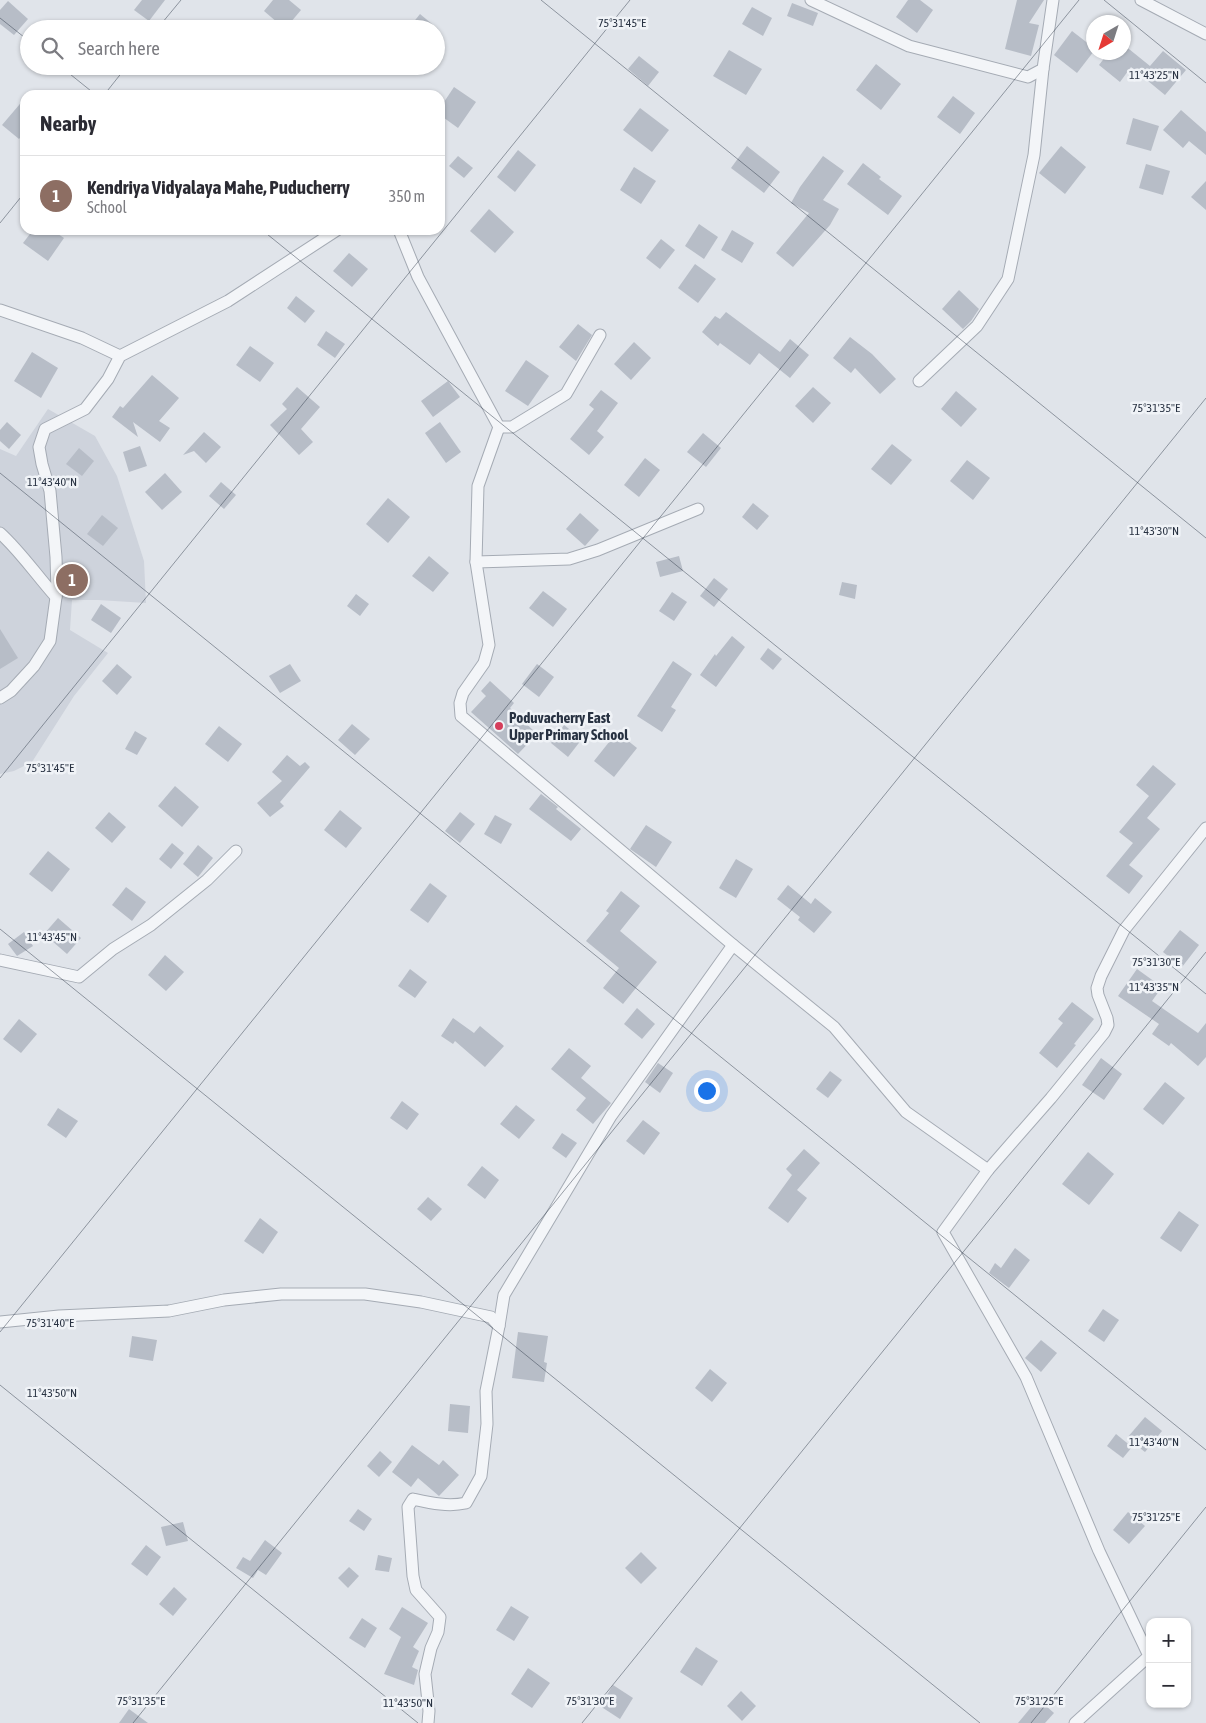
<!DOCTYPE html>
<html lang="en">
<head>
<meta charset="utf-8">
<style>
  :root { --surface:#fff; --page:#f2f2f3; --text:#2b2b33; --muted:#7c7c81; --line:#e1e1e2; --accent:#111827 }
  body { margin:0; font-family:"Asap Condensed",sans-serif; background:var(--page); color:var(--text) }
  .controls { position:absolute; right:15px; bottom:15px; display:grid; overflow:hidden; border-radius:10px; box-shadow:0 1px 4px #0004 }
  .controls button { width:45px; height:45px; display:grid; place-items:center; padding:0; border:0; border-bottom:1px solid var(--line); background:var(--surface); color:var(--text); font:25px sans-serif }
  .compass { position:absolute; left:1086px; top:15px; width:45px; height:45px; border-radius:50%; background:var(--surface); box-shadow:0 1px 4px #0004; rotate:219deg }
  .you { position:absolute; left:706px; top:1090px; width:18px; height:18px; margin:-12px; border:4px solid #fff; border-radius:50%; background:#1a73e8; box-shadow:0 0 0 8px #1a73e833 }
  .badge { display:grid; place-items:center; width:32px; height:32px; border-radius:50%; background:var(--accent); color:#fff; font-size:16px; font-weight:700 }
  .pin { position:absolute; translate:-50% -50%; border:2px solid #fff; box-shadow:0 1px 5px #0006 }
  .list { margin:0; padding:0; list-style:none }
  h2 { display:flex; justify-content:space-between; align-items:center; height:65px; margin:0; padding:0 20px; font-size:21px }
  h2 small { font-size:16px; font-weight:400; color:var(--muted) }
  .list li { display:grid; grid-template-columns:32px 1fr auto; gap:15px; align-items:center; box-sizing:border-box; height:80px; padding:0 20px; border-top:1px solid var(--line) }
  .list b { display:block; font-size:19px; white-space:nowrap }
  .list p { margin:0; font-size:16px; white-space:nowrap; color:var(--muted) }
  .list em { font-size:16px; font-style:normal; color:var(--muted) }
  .icon { flex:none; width:28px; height:28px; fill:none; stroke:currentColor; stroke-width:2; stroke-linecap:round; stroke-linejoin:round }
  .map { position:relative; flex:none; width:1206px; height:1723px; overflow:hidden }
  .search { position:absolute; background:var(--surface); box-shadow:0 1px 4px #0004; left:20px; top:20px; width:425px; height:55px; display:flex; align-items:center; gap:12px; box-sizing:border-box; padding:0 18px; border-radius:28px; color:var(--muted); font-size:19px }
  .panel { position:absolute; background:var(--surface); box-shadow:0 1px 4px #0004; left:20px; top:90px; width:425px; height:145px; border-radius:15px }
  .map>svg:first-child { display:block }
</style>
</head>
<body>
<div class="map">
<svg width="1206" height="1723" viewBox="0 0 1206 1723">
  <rect width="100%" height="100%" fill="#e0e4ea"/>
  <polygon fill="#ced3dc" points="48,409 95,436 117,476 144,561 146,603 98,600 72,600 70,630 108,653 74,696 32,762 14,771 0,774 0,449 16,456"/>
  <g fill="#b7bdc7">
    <polygon points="142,0 165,0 149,21 134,10"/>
    <polygon points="273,0 289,0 301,10 285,29 264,11"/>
    <polygon points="908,0 920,0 933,10 917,33 896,17"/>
    <polygon points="1017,0 1044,0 1029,23 1039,25 1031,56 1005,49"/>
    <polygon points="8,1 28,19 14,35 0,24 0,10"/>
    <polygon points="792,3 818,13 813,26 787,16"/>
    <polygon points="752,7 772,18 763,36 742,24"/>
    <polygon points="420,14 438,29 408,29"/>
    <polygon points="1072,31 1094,48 1094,51 1077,73 1054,55"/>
    <polygon points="1124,45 1150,66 1163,51 1186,70 1165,95 1131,67 1120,82 1099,65 1109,52 1124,52"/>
    <polygon points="729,50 762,69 746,95 713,76"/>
    <polygon points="639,56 659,72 648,86 628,69"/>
    <polygon points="876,64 901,84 881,110 856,90"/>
    <polygon points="454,87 476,102 458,128 440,115 440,108"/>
    <polygon points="953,96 975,113 960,134 937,117"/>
    <polygon points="25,98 25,132 19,139 2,125"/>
    <polygon points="640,108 669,130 652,152 623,130"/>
    <polygon points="1181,110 1206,132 1206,155 1189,141 1183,148 1163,130"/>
    <polygon points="1133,118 1159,126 1151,151 1126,144"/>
    <polygon points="747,146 780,172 764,193 731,168"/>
    <polygon points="1061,146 1086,167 1065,194 1039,173"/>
    <polygon points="518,150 536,165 515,192 497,177"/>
    <polygon points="458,156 473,168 464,178 449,166"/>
    <polygon points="823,156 844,171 823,200 839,209 830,225 793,267 776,253 809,213 791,203 800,187"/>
    <polygon points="863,163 881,177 879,179 902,196 888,215 847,184"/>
    <polygon points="1146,164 1170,171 1163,195 1139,188"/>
    <polygon points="634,167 656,181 641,204 620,190"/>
    <polygon points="1206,181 1206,210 1191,197"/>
    <polygon points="489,209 514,232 495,253 470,231"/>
    <polygon points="699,224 718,237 704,259 685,246"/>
    <polygon points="33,230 52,230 64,238 48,261 23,243"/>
    <polygon points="732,230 754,243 742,263 721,250"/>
    <polygon points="661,239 675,250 660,269 646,258"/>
    <polygon points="349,253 368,269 352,287 333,271"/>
    <polygon points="695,264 716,279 698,303 678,288"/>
    <polygon points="959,290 979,309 971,321 963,329 942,309"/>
    <polygon points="296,296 315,311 305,323 287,308"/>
    <polygon points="726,312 780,352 790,339 809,355 790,378 759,353 750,365 720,343 718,346 702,332 715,316 720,319"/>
    <polygon points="578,324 592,335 576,361 559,347"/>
    <polygon points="326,331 345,344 335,358 317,345"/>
    <polygon points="850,337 872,354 896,379 880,394 855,368 851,373 833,358"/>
    <polygon points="634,342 651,358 631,380 614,364"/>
    <polygon points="250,346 274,363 260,382 236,365"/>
    <polygon points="32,352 58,368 41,398 14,381"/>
    <polygon points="526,360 549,376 528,406 505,391"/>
    <polygon points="152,375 179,398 159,421 170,428 160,442 133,422 138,437 112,417 120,406 123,408"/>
    <polygon points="448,381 460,397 433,417 421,401"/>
    <polygon points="297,387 320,407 301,429 313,442 299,455 270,425 287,409 282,404"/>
    <polygon points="813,387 831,403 813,423 795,406"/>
    <polygon points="601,390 618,403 597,431 604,437 589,455 570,439 594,409 589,405"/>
    <polygon points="956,391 977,409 961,427 941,409"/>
    <polygon points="7,422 21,435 9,449 0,441 0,430"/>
    <polygon points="440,422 461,452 446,463 425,433"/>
    <polygon points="204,432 221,447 206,463 194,451 183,455"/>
    <polygon points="703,433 721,448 706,467 687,452"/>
    <polygon points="892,444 912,460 891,485 871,469"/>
    <polygon points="140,446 147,466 129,472 123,452"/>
    <polygon points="79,448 94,461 82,476 66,464"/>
    <polygon points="645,458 660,470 639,497 624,485"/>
    <polygon points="967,460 990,478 973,500 950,481"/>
    <polygon points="165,473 182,492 162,510 145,492"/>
    <polygon points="221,482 236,495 224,509 209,496"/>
    <polygon points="388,498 410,517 388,543 366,524"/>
    <polygon points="753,503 769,516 757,530 742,517"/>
    <polygon points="580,513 599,530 585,546 566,529"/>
    <polygon points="102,515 118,528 103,546 87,534"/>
    <polygon points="429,556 449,573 433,592 412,576"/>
    <polygon points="679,556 683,571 660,577 656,562"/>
    <polygon points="714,578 728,589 714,607 700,596"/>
    <polygon points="842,582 857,585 855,599 839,595"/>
    <polygon points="543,591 567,609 553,627 529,608"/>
    <polygon points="672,592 687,602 674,621 659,611"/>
    <polygon points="356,594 369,604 360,616 347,606"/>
    <polygon points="101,604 121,618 111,633 91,620"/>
    <polygon points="0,629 18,658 0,669"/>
    <polygon points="732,636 745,647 716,687 700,675 715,654 716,656"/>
    <polygon points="768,648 782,659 773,670 760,659"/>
    <polygon points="673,661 692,674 671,707 676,710 662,732 637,716"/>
    <polygon points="117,664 132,677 117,695 102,681"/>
    <polygon points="290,664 301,681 280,693 269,676"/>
    <polygon points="537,664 554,677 539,697 522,684"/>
    <polygon points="490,681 514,703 510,708 537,734 518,754 471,712 486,696 481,691"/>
    <polygon points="352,724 370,739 355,755 338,740"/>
    <polygon points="564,725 582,739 568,757 551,743"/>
    <polygon points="219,726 242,744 228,762 205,744"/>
    <polygon points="135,731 147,738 137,755 125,749"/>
    <polygon points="617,732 637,748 614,777 594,761"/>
    <polygon points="287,755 300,766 305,762 310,767 280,802 284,806 270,817 257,803 282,781 272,772"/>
    <polygon points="1153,765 1176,784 1147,818 1160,829 1129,865 1143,876 1129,894 1106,876 1133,843 1119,832 1149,796 1136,785"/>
    <polygon points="175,786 199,807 182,827 158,806"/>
    <polygon points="541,794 558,807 556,809 581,829 571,841 529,809"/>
    <polygon points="340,810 362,828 346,848 324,830"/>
    <polygon points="109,812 126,827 112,843 95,828"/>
    <polygon points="460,812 475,824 460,843 445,831"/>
    <polygon points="495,815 512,824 501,844 484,834"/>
    <polygon points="646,825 672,842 656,867 630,849"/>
    <polygon points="172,843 184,853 171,869 159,859"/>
    <polygon points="198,845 213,858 198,877 183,864"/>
    <polygon points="48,851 70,869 52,892 29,874"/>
    <polygon points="736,859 753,869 736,898 719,888"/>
    <polygon points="430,883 447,896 428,923 410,910"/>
    <polygon points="788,885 811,904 815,898 832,912 814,933 798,920 800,917 777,899"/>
    <polygon points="126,887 146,902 132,921 112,905"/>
    <polygon points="621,891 640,906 620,931 657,962 623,1004 603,988 619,968 586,941 609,913 606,911"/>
    <polygon points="58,918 81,938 67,954 44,934"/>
    <polygon points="1180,930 1199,945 1182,967 1163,952"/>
    <polygon points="24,932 33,946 17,956 8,944"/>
    <polygon points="165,955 184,972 166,991 148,975"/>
    <polygon points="410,969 427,982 415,998 398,986"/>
    <polygon points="1137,969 1162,987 1152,1001 1198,1033 1206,1023 1206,1057 1198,1066 1171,1043 1169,1046 1152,1034 1159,1024 1118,996"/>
    <polygon points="1072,1002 1094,1019 1074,1044 1076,1045 1057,1068 1039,1053 1063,1023 1058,1019"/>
    <polygon points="637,1008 655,1024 642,1039 624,1024"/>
    <polygon points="453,1018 474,1033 480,1026 504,1046 485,1067 455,1041 453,1044 441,1036"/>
    <polygon points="19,1019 37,1034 21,1053 3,1039"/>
    <polygon points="569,1048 591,1066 581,1078 611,1103 593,1124 576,1110 586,1098 551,1069"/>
    <polygon points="1101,1058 1122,1074 1104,1100 1082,1085"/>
    <polygon points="658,1063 673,1073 660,1093 645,1082"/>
    <polygon points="830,1071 842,1080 828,1098 816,1089"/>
    <polygon points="1165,1082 1185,1098 1163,1125 1143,1109"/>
    <polygon points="402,1101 419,1114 407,1130 390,1118"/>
    <polygon points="516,1105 535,1120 519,1139 500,1124"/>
    <polygon points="58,1108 78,1121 66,1138 47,1125"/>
    <polygon points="643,1120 660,1133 644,1155 626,1141"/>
    <polygon points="562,1133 577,1143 566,1158 552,1148"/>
    <polygon points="804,1149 820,1163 797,1190 807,1198 788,1223 768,1208 792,1175 786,1169"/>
    <polygon points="1088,1152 1114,1174 1089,1205 1062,1184"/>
    <polygon points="482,1166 499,1180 485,1199 467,1185"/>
    <polygon points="428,1197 442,1209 431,1221 417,1209"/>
    <polygon points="1179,1211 1199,1225 1181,1252 1160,1238"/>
    <polygon points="260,1218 278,1232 263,1254 244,1241"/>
    <polygon points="1015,1248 1030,1260 1009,1288 989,1273 995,1263 1001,1268"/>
    <polygon points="1103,1309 1119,1320 1104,1342 1088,1331"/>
    <polygon points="518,1332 548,1336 544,1362 547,1363 544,1382 512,1378"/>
    <polygon points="132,1336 157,1340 153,1361 129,1357"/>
    <polygon points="1041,1340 1057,1353 1041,1372 1025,1358"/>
    <polygon points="710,1369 727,1383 712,1402 695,1388"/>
    <polygon points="450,1404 470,1406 468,1433 448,1431"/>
    <polygon points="1145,1417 1162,1431 1145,1452 1127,1438"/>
    <polygon points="1116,1434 1132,1447 1123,1458 1107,1446"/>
    <polygon points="412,1445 439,1465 443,1460 459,1475 439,1496 418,1478 411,1487 392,1472"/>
    <polygon points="380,1451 392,1462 379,1477 367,1466"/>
    <polygon points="358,1509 372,1519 364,1531 349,1521"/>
    <polygon points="1128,1512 1145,1526 1129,1544 1113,1530"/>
    <polygon points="183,1522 188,1541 166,1546 161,1527"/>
    <polygon points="265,1540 282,1553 266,1575 258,1570 253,1578 236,1568 243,1557 250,1561"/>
    <polygon points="146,1545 161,1557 147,1576 131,1564"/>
    <polygon points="641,1552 657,1568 641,1584 625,1568"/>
    <polygon points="378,1555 392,1558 389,1572 375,1570"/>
    <polygon points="349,1567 359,1576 348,1588 338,1578"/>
    <polygon points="174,1587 187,1599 173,1616 159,1604"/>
    <polygon points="511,1606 529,1617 514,1641 496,1630"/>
    <polygon points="402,1607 428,1623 413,1647 419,1651 412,1667 418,1670 414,1685 384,1674 401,1637 389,1629"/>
    <polygon points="362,1618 377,1628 365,1648 349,1638"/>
    <polygon points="696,1647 718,1661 702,1686 680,1672"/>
    <polygon points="528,1668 550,1683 532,1708 511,1694"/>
    <polygon points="613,1685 633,1698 620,1719 600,1706"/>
    <polygon points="741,1691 756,1706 742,1721 727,1706"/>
    <polygon points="1038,1699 1054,1713 1045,1723 1018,1723"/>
    <polygon points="129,1709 148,1723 119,1723"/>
  </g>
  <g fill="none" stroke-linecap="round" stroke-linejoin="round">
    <defs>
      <g id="street">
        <polyline points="811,0 909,46 1028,77 1043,69 1053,0"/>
        <polyline points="1141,0 1206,34"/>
        <polyline points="399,230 418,277 499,427 478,486 476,562 489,645 484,663 463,693 460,703 461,716 733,945 834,1027 906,1112 988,1170"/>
        <polyline points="0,310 82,338 120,356"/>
        <polyline points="919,381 977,326 1008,279 1034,155 1043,69"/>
        <polyline points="499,427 512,427 566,394 600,335"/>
        <path d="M0 533C21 552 37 576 56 597"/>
        <polyline points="476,562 569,559 598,550 698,509"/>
        <polyline points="0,698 11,691 34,666 50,641 57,590 56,557 50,491 42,464 39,447 45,429 85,409 108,379 120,356 228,301 337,230"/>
        <polyline points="0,960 79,977 113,949 151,925 207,880 236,851"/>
        <path d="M0 1322 59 1316 169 1311 224 1300 281 1294H365L421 1302 491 1317 499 1326 486 1391 487 1424 481 1476 466 1503C448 1507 431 1503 413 1499L408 1507 413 1576 416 1590 440 1617 438 1632 431 1648 425 1674 429 1711 428 1723"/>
        <polyline points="499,1326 504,1295 611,1116 733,945"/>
        <polyline points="1075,1723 1149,1656 1099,1551 1026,1377 943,1232 988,1170 1051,1098 1104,1033 1108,1025 1107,1018 1098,995 1097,988 1101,976 1124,930 1206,828"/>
      </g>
    </defs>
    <use href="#street" stroke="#a5abb4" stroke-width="13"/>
    <use href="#street" stroke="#f3f5f8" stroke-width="11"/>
  </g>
  <path fill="none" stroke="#283242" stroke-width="1" stroke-opacity="0.45" d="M541 0 1206 538M1104 0 1206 83M0 18 29 41M157 29 181 0M60 66 96 95M104 95 127 66M0 223 25 192M262 230 1206 994M0 473 1206 1450M0 778 630 0M0 929 980 1723M0 1332 1079 0M0 1385 418 1723M133 1723 1206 398M582 1723 1206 952M1031 1723 1206 1507"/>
  <circle fill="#d53e5b" stroke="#f0f3f7" stroke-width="2" cx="499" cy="726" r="5"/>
  <g text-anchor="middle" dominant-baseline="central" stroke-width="5" stroke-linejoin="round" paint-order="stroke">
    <g font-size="15" font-weight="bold" fill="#283242" stroke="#f0f3f7" text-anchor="start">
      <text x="509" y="717">Poduvacherry East<tspan x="509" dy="17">Upper Primary School</tspan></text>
    </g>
  </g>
  <g font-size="12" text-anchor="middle" fill="#283242" stroke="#f0f3f7" stroke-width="5" stroke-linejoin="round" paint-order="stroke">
    <text x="622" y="27">75°31'45"E</text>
    <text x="1154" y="79">11°43'25"N</text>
    <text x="1156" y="412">75°31'35"E</text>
    <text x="52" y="486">11°43'40"N</text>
    <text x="1154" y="535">11°43'30"N</text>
    <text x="50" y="772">75°31'45"E</text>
    <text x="52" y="941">11°43'45"N</text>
    <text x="1156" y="966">75°31'30"E</text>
    <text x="1154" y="991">11°43'35"N</text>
    <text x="50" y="1327">75°31'40"E</text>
    <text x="52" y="1397">11°43'50"N</text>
    <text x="1154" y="1446">11°43'40"N</text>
    <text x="1156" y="1521">75°31'25"E</text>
    <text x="141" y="1705">75°31'35"E</text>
    <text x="590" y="1705">75°31'30"E</text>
    <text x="1039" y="1705">75°31'25"E</text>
    <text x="408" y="1707">11°43'50"N</text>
  </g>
</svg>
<div class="controls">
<button>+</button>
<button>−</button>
</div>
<svg class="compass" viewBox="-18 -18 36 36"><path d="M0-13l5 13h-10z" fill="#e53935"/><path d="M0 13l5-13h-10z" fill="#7c7c81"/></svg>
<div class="you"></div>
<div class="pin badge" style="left:72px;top:580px;background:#8d6e63">1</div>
<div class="search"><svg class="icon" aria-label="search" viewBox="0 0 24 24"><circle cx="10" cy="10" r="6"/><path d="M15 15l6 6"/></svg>Search here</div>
<section class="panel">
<h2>Nearby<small></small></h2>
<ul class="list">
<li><span class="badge" style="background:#8d6e63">1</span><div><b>Kendriya Vidyalaya Mahe, Puducherry</b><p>School</p></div><em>350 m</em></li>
</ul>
</section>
</div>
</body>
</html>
